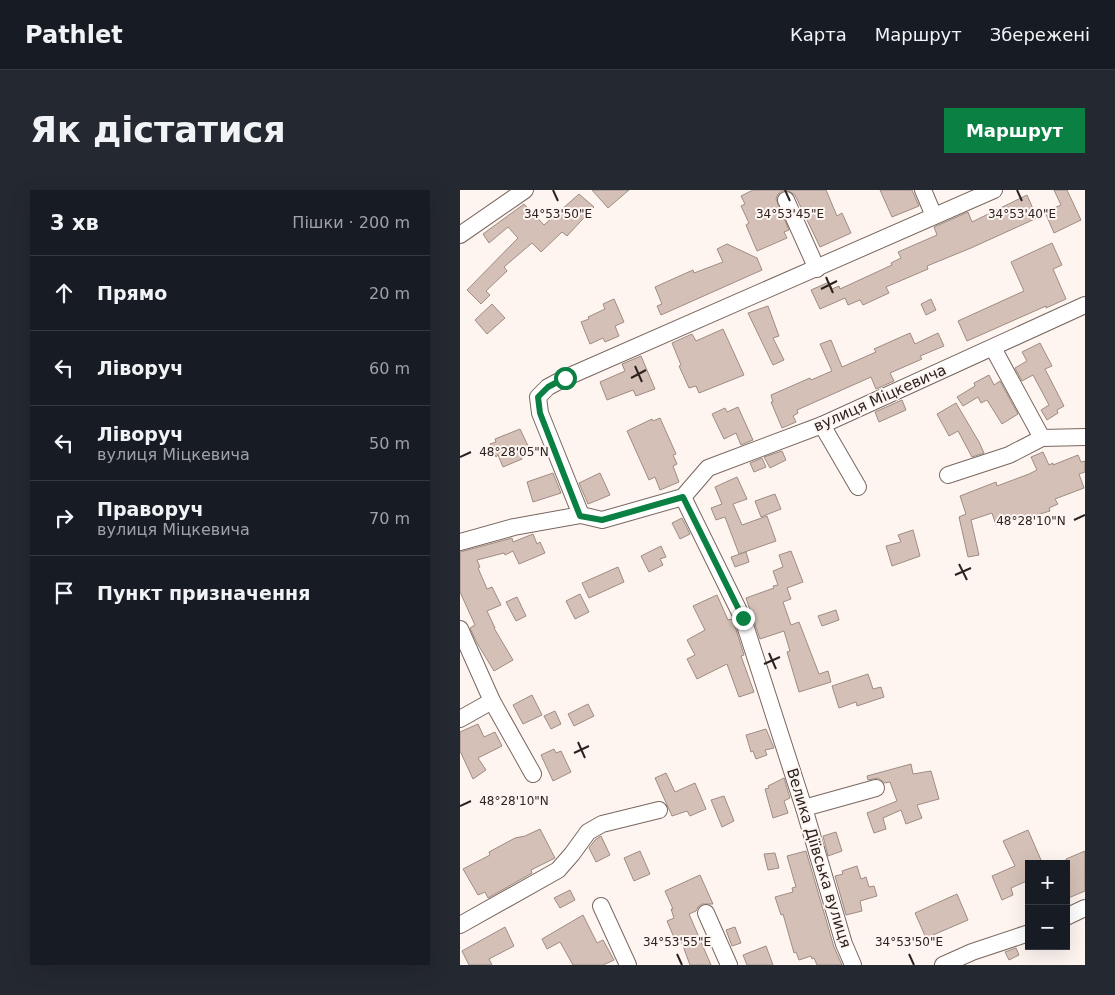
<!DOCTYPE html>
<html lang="uk">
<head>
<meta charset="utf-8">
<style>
  :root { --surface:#171b24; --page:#242831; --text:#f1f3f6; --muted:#9ea1a6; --line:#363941; --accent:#0b8043 }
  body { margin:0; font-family:"DejaVu Sans",sans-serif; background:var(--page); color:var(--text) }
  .controls { position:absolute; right:15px; bottom:15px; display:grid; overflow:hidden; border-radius:0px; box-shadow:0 5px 20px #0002 }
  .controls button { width:45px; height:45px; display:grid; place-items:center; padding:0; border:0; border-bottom:1px solid var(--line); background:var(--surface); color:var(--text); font:25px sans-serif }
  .stop { position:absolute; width:15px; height:15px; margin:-11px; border:4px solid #0b8043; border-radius:50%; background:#fff }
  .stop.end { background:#0b8043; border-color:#fff; box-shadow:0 1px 5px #0008 }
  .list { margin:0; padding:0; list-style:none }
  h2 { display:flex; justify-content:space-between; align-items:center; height:65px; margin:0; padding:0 20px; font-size:21px }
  h2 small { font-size:16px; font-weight:400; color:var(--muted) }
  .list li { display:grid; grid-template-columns:32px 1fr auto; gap:15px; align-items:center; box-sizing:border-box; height:75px; padding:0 20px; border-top:1px solid var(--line) }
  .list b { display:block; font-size:19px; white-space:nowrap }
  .list p { margin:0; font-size:16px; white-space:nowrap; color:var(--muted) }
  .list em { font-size:16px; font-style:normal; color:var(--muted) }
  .icon { flex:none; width:28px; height:28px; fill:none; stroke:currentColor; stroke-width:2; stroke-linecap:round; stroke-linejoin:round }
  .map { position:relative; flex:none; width:625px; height:775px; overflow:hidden; border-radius:0px }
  header { display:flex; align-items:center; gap:30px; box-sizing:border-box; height:70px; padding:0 25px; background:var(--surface); border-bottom:1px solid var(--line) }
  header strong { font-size:24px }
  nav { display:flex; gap:28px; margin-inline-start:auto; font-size:18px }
  .intro { display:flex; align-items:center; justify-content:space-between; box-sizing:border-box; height:120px; padding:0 30px }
  h1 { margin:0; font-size:35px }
  .button { padding:12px 22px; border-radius:0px; background:var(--accent); color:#fff; font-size:18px; font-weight:700 }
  main { display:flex; gap:30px; padding:0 30px }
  aside { flex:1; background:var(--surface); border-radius:0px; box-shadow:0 5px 20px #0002 }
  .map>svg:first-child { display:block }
</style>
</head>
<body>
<header>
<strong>Pathlet</strong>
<nav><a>Карта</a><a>Маршрут</a><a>Збережені</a></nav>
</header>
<div class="intro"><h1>Як дістатися</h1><a class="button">Маршрут</a></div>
<main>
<aside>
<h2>3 хв<small>Пішки · 200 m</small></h2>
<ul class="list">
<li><svg class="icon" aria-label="ahead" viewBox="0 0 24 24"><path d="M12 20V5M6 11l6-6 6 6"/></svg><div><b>Прямо</b></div><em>20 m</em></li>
<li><svg class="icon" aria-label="left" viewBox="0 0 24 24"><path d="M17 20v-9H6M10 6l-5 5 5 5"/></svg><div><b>Ліворуч</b></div><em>60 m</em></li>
<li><svg class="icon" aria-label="left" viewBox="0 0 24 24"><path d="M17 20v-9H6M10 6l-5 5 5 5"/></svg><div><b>Ліворуч</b><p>вулиця Міцкевича</p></div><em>50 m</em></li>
<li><svg class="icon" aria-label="right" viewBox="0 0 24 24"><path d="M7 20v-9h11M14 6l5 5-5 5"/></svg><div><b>Праворуч</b><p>вулиця Міцкевича</p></div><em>70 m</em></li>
<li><svg class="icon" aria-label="arrive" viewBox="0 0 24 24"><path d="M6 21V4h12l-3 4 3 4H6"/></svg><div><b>Пункт призначення</b></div></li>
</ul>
</aside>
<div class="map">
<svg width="625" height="775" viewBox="0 0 625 775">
  <rect width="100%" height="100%" fill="#fef5f1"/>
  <g fill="#d4c0b6" stroke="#9f8c83">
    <polygon points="132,0 169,0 148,18"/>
    <polygon points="293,0 366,0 377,26 382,23 391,43 360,57 335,5 327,0 322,1 318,4 316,9 329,40 324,42 327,48 297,61 286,35 289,33 281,16 285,14 281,6"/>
    <polygon points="420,0 452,0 459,16 432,27"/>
    <polygon points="594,0 607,0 621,30 594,43 585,22 601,15"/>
    <polygon points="119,4 134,17 107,46 102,42 81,62 72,53 44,77 47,81 26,101 30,105 21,114 7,100 58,48 48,37 29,53 23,44 64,14 84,35"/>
    <polygon points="567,5 577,28 511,58 467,76 468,79 426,97 429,103 403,115 400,110 388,115 385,108 360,119 351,100 369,92 372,99 379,96 380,99 432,75 431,73 441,68 438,62 477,45 474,37 508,22 512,32"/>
    <polygon points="592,53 602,75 593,79 606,109 586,118 586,116 507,151 498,131 564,101 551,72"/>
    <polygon points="267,54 297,68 302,80 201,125 197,116 202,114 195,97 233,80 234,83 263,72 257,59"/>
    <polygon points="154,109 164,132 155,136 159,146 145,152 143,148 130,154 121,132 129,129 128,127 145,119 143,114"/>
    <polygon points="471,109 476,120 466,125 461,114"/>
    <polygon points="32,114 45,128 27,144 15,130"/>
    <polygon points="308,116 319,146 313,148 324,170 313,175 288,123"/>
    <polygon points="263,139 284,185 239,203 236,196 229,198 219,176 221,175 212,153 232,144 236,151"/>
    <polygon points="450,143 455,154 478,143 484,156 460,166 462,169 430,183 434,191 416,199 411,187 337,220 338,223 333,226 336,232 322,238 311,212 313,212 311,205 350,188 351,190 372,181 360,154 371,150 382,177 416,162 414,159"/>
    <polygon points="580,153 592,176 585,179 604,216 597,220 598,223 587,230 581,220 589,215 573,185 562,191 555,178 567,171 562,162"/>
    <polygon points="181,166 195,199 176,206 173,200 147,210 140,192 165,181 162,174"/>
    <polygon points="529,185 534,195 540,191 558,224 542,234 527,210 521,213 518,207 503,216 497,207 515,196 514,193"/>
    <polygon points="442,210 446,220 419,232 415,222"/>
    <polygon points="496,213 519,252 524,263 512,267 498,241 489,246 477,224"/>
    <polygon points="278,217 293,250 281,255 276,243 264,249 252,224 265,218 267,222"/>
    <polygon points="200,228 216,264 213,265 217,274 213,276 219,292 200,300 195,287 189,290 167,241 192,229 193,231"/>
    <polygon points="60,239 70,260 60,264 62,269 43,277 38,265 36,267 30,254 36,252 35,249"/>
    <polygon points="322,261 326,270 310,278 304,267"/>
    <polygon points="583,262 589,275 593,273 593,275 618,265 621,272 625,271 625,282 619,284 624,298 595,309 598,314 589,318 590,321 560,330 558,327 536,335 532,323 511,330 519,365 508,367 499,327 506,324 500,306 536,292 537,296 569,284 577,280 571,267"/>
    <polygon points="302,268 306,277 294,282 290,273"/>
    <polygon points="93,283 101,303 73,312 67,292"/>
    <polygon points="140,283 150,305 128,314 119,293"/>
    <polygon points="277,287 287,309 273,314 282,335 307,326 316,351 279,364 265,327 256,330 251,318 262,314 255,297"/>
    <polygon points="315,304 321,319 301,327 295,311"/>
    <polygon points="222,328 230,344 220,349 212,333"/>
    <polygon points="453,340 460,366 432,376 426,356 441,352 438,345"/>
    <polygon points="73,344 77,354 80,352 85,363 59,374 53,361 45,365 44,363 17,370 20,377 18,378 27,399 32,397 41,415 27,421 35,438 34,438 53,470 34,481 17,453 10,438 15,435 0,402 0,362 52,348 53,352"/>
    <polygon points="201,356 206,367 200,369 203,375 189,382 181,366"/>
    <polygon points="331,361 343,392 327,398 331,409 323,412 331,435 339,432 359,484 368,481 371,492 339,502 327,462 330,461 324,441 300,449 286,408 314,398 313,396 318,395 313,381 323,377 319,365"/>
    <polygon points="286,362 289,372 275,377 271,367"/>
    <polygon points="158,377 164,392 129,408 122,393"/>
    <polygon points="120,404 129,422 115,429 106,411"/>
    <polygon points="257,405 268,430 272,429 274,433 284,465 281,466 294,502 279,507 267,474 237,489 227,469 235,465 227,450 245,440 233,416"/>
    <polygon points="57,407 66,426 56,431 46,412"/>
    <polygon points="376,420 379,430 362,436 358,426"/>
    <polygon points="408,484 413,499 421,497 424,507 397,516 396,512 379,518 372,496"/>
    <polygon points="72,505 82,525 63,534 53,515"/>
    <polygon points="128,514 134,526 114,536 108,524"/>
    <polygon points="95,521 101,534 91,539 84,526"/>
    <polygon points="18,534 24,547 35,542 42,556 18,568 26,580 13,589 0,561 0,542"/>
    <polygon points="306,539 314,558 305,560 307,565 296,569 293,561 291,562 286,545"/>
    <polygon points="94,559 96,563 101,561 111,582 93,591 81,565"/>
    <polygon points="451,574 453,584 471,581 479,609 457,615 462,628 446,634 441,620 423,628 426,639 414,643 407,623 437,611 430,592 425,593 418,588 408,590 407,586"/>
    <polygon points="206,583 215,602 235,593 246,619 230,626 227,621 212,626 195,588"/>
    <polygon points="324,588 330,608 324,611 328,623 313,628 305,599 309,598 308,596"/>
    <polygon points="264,606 274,631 262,637 251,610"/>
    <polygon points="80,639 95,668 71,680 72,683 28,708 25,702 18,705 3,679 30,665 29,662 55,648 65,646"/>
    <polygon points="568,640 581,670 569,674 569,690 551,698 553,705 542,710 532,686 555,676 543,651"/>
    <polygon points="376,642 382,661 368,666 363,646"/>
    <polygon points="141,646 150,665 136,672 129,658 135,650"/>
    <polygon points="180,661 190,684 174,691 164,668"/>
    <polygon points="346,661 374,757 382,775 357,775 354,768 352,769 351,766 339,770 336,762 334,763 323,724 321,725 315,707 333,702 332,698 336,697 327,666"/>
    <polygon points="625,661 625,701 606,709 606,669"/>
    <polygon points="315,663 319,678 308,680 304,664"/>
    <polygon points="397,676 401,689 406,687 409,697 414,696 417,706 400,711 402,721 386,725 375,686 383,684 382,681"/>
    <polygon points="240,685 253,714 242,714 238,717 236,721 229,724 251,775 230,775 220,748 215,750 207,731 214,728 211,719 213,719 205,701"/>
    <polygon points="110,700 115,710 100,718 94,708"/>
    <polygon points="497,704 508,730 466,748 455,723"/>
    <polygon points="123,725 137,753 143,750 154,770 143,775 113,775 100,752 87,759 82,749"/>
    <polygon points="45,737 54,756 29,769 32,775 9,775 2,761"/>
    <polygon points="275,737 281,753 272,756 266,740"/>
    <polygon points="306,756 313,775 287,775 283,765"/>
    <polygon points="556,758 559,765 549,770 545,762"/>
  </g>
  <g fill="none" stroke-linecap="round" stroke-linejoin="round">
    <defs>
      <g id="minor">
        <polyline points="463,0 474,26"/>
        <polyline points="326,10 357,79"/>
        <polyline points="0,45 65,0"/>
        <polyline points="533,158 582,248"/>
        <polyline points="362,235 398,297"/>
        <polyline points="488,285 549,265 582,248 625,247"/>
        <polyline points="223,307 283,429 344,618 384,754 393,775"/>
        <polyline points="121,325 80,223 78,207 88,197 105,188 534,0"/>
        <polyline points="0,352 54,337 121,325 142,330 223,307 248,278 362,235 625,115"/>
        <polyline points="0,439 32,511 73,584"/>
        <polyline points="0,529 32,511"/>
        <polyline points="344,618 416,598"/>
        <polyline points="141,716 168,775"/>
        <polyline points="246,723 269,775"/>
        <polyline points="606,727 625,718"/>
        <polyline points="0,735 98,680 112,664 128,642 142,634 199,620"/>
        <polyline points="483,775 512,762 569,743"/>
      </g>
    </defs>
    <use href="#minor" stroke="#79675e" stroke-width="18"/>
    <use href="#minor" stroke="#fff" stroke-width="16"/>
  </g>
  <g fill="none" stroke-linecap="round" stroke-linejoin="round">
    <polyline stroke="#0b8043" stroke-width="6" points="105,188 88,197 78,207 80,223 120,326 142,330 223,307 283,428"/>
  </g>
  <path fill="none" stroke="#2b2320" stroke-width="2" d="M93 0 98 11M325 0 330 11M557 0 562 11M366 87 373 103M361 99 377 91M175 176 182 192M171 188 186 180M0 267 11 262M614 330 625 325M499 374 507 390M495 385 511 378M309 463 316 479M304 474 320 467M118 552 125 568M114 563 129 556M0 616 11 611M217 764 222 775M449 764 454 775"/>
  <g text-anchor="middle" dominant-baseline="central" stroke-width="4" stroke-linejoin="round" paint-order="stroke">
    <g font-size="15" fill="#2b2320" stroke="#fef5f1">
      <text transform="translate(420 208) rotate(-24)">вулиця Міцкевича</text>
      <text transform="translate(359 668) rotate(73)">Велика Діївська вулиця</text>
    </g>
  </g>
  <g font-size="12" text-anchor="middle" fill="#2b2320" stroke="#fef5f1" stroke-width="4" stroke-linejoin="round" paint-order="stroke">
    <text x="98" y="28">34°53'50"E</text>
    <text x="330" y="28">34°53'45"E</text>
    <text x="562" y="28">34°53'40"E</text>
    <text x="54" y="266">48°28'05"N</text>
    <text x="571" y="335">48°28'10"N</text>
    <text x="54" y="615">48°28'10"N</text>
    <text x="217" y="756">34°53'55"E</text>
    <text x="449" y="756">34°53'50"E</text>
  </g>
</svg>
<div class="controls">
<button>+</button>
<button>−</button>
</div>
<div class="stop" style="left:105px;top:188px"></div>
<div class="stop end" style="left:283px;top:428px"></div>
</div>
</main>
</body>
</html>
